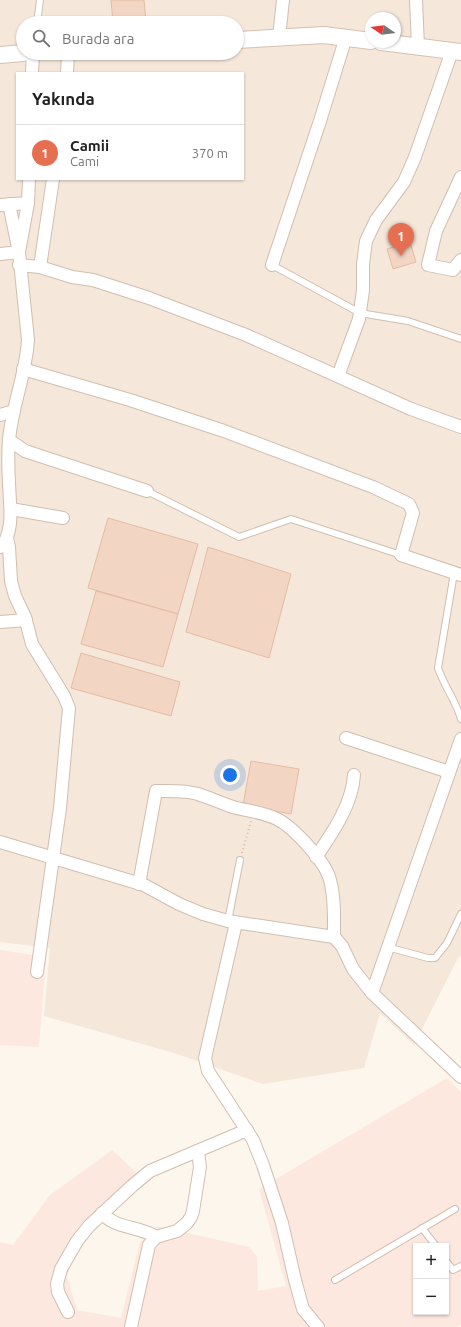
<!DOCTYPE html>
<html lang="tr">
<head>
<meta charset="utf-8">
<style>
  :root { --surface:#fff; --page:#f2f2f2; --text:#222; --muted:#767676; --line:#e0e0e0; --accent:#e76f51 }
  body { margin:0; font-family:Ubuntu,sans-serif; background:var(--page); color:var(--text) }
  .controls { position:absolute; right:12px; bottom:12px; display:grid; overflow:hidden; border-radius:0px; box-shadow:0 1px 3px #0004 }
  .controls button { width:36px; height:36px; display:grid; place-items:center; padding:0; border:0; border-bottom:1px solid var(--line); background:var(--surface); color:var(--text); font:20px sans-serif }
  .compass { position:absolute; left:365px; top:12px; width:36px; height:36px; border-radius:50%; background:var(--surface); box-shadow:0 1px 3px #0004; rotate:283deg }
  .you { position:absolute; left:230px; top:775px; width:14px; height:14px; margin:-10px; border:3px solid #fff; border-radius:50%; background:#1a73e8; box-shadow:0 0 0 6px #1a73e833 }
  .badge { display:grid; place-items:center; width:26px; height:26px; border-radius:50%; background:var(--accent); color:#fff; font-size:13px; font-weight:700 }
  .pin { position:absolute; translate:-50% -33px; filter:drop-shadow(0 1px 2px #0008) }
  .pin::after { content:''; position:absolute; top:21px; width:14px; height:12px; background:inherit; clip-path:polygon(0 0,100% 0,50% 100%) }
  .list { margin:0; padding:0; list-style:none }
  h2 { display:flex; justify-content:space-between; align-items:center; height:52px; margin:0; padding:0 16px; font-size:17px }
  h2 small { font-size:13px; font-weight:400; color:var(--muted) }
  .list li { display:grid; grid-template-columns:26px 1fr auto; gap:12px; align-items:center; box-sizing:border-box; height:56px; padding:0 16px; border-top:1px solid var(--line) }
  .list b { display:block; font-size:15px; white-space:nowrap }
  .list p { margin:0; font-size:13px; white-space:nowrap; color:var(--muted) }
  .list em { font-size:13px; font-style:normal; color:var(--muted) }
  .icon { flex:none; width:22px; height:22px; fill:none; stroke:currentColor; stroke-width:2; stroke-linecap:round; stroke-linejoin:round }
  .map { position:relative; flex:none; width:461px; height:1327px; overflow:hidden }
  .search { position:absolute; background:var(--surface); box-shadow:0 1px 3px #0004; left:16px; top:16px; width:228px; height:44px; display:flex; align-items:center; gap:10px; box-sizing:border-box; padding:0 14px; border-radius:22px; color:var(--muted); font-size:15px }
  .panel { position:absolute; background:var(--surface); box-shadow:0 1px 3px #0004; left:16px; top:72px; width:228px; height:108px; border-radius:0px }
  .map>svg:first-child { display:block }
</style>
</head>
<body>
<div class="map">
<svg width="461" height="1327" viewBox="0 0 461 1327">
  <rect width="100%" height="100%" fill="#fdf6ec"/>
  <path fill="#f5e8da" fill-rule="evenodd" d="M0 0H461V957L459 956 414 1045 380 1013 364 1068 263 1084 174 1053 44 1016 50 948 0 942ZM371 18H395V42H371ZM23 23H237V53H23ZM17 73H243V179H17Z"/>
  <g fill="#fde8e0" fill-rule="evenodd">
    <polygon points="0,950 46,957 39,1047 0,1045"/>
    <path d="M447 1078 461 1092V1325L458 1327H0V1242L13 1245 50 1195 112 1150 146 1181 97 1226 71 1264 67 1277 77 1310 121 1318 140 1242 157 1226 249 1247 257 1257 258 1291 286 1286 259 1189ZM416 1246H446V1312H416Z"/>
  </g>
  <g fill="#f3d5c3" stroke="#e6bba3">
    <polygon points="111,0 144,0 146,21 113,23"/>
    <polygon points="410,242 416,262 393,269 387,249"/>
    <polygon points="108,518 198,544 178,614 88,588"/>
    <polygon points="208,547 291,574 269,658 186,632"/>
    <polygon points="96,591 178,614 163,667 81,644"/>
    <polygon points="81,653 180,682 171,716 71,688"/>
    <polygon points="251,761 299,769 291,814 243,805"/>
  </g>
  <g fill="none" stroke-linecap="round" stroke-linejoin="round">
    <defs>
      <g id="lane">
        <polyline points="37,23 40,0"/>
        <polyline points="272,265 360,313 408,321 461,339"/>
        <polyline points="147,491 239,537 291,519 401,555"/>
        <path d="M454 573 438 668C444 686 456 701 461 719"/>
        <polyline points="228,921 240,860"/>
        <polyline points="387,947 428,958 435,958 447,943 461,914"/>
        <polyline points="422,1228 436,1246"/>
        <polyline points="446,1261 453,1270 461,1266"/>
        <polyline points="335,1280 455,1209"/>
      </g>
      <g id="street">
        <polyline points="416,0 418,47"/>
        <polyline points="279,37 283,0"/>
        <polyline points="32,73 33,53"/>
        <polyline points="67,73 68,53"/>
        <polyline points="461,177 436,231 428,265 453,270 461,260"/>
        <polyline points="0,205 28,203"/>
        <polyline points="0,254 19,252 28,203 29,179"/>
        <polyline points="19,265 40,267 72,277 93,280 149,298 246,335 411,409 461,427"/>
        <polyline points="272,265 320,121 346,37"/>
        <polyline points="40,267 53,179"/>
        <polyline points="23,369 130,400 224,431 373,487 409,504 413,513 401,555 461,575"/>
        <polyline points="338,376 359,319 363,290 363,264 366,241 376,220 404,182 415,157 452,51"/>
        <polyline points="0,415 14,411"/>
        <polyline points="9,440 25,451 147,491"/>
        <polyline points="11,509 63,518"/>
        <polyline points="7,538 9,547 11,581 15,596 25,617 32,644 64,696 69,708 60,808 37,972"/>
        <path d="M0 547 3 546C11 531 11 518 10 502 9 481 7 460 9 440 12 406 26 374 28 340L19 252 9 204"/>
        <polyline points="0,622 26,620"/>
        <polyline points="346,738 449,772"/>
        <polyline points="0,842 144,885 179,904 203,914 228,921 334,937 342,946 353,969 372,993 461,1077"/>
        <path d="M316 857C333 832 352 805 354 775"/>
        <path d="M139 884 156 791C170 791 185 790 198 794 210 798 221 803 233 807 247 811 263 812 277 819 293 827 326 862 330 880 335 898 334 919 334 937"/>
        <polyline points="236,923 205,1058 208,1071 253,1140 263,1165 282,1223 295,1280 303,1309 318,1327"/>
        <polyline points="372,993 461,739"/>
        <path d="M102 1213C117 1230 138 1225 156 1237"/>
        <polyline points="68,1312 58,1292 57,1284 61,1269 77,1241 89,1226 132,1186 150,1171 247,1130"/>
        <polyline points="131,1327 149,1245 156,1237 177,1231 187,1223 191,1217 193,1211 200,1167 198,1151"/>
      </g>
      <g id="secondary">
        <polyline points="237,40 324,35 371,41"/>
        <polyline points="381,42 461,52"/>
        <polyline points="0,55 23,53"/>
      </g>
    </defs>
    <use href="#lane" stroke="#d1beb0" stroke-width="8"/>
    <use href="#street" stroke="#d1beb0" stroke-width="14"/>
    <use href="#secondary" stroke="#d6c0b0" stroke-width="18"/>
    <polyline stroke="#d9b8a5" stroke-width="2" stroke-dasharray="1 3" stroke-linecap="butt" points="242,853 251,821"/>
    <use href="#lane" stroke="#fff" stroke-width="6"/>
    <use href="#street" stroke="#fff" stroke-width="12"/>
    <use href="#secondary" stroke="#fff" stroke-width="16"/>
  </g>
</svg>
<div class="controls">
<button>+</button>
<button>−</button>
</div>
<svg class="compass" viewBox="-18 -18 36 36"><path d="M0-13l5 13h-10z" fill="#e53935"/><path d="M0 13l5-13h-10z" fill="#767676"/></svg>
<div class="you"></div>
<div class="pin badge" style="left:401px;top:256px">1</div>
<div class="search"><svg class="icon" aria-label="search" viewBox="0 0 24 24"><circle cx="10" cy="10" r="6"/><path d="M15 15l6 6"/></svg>Burada ara</div>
<section class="panel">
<h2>Yakında<small></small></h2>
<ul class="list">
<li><span class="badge">1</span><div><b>Camii</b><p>Cami</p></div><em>370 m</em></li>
</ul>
</section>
</div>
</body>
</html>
